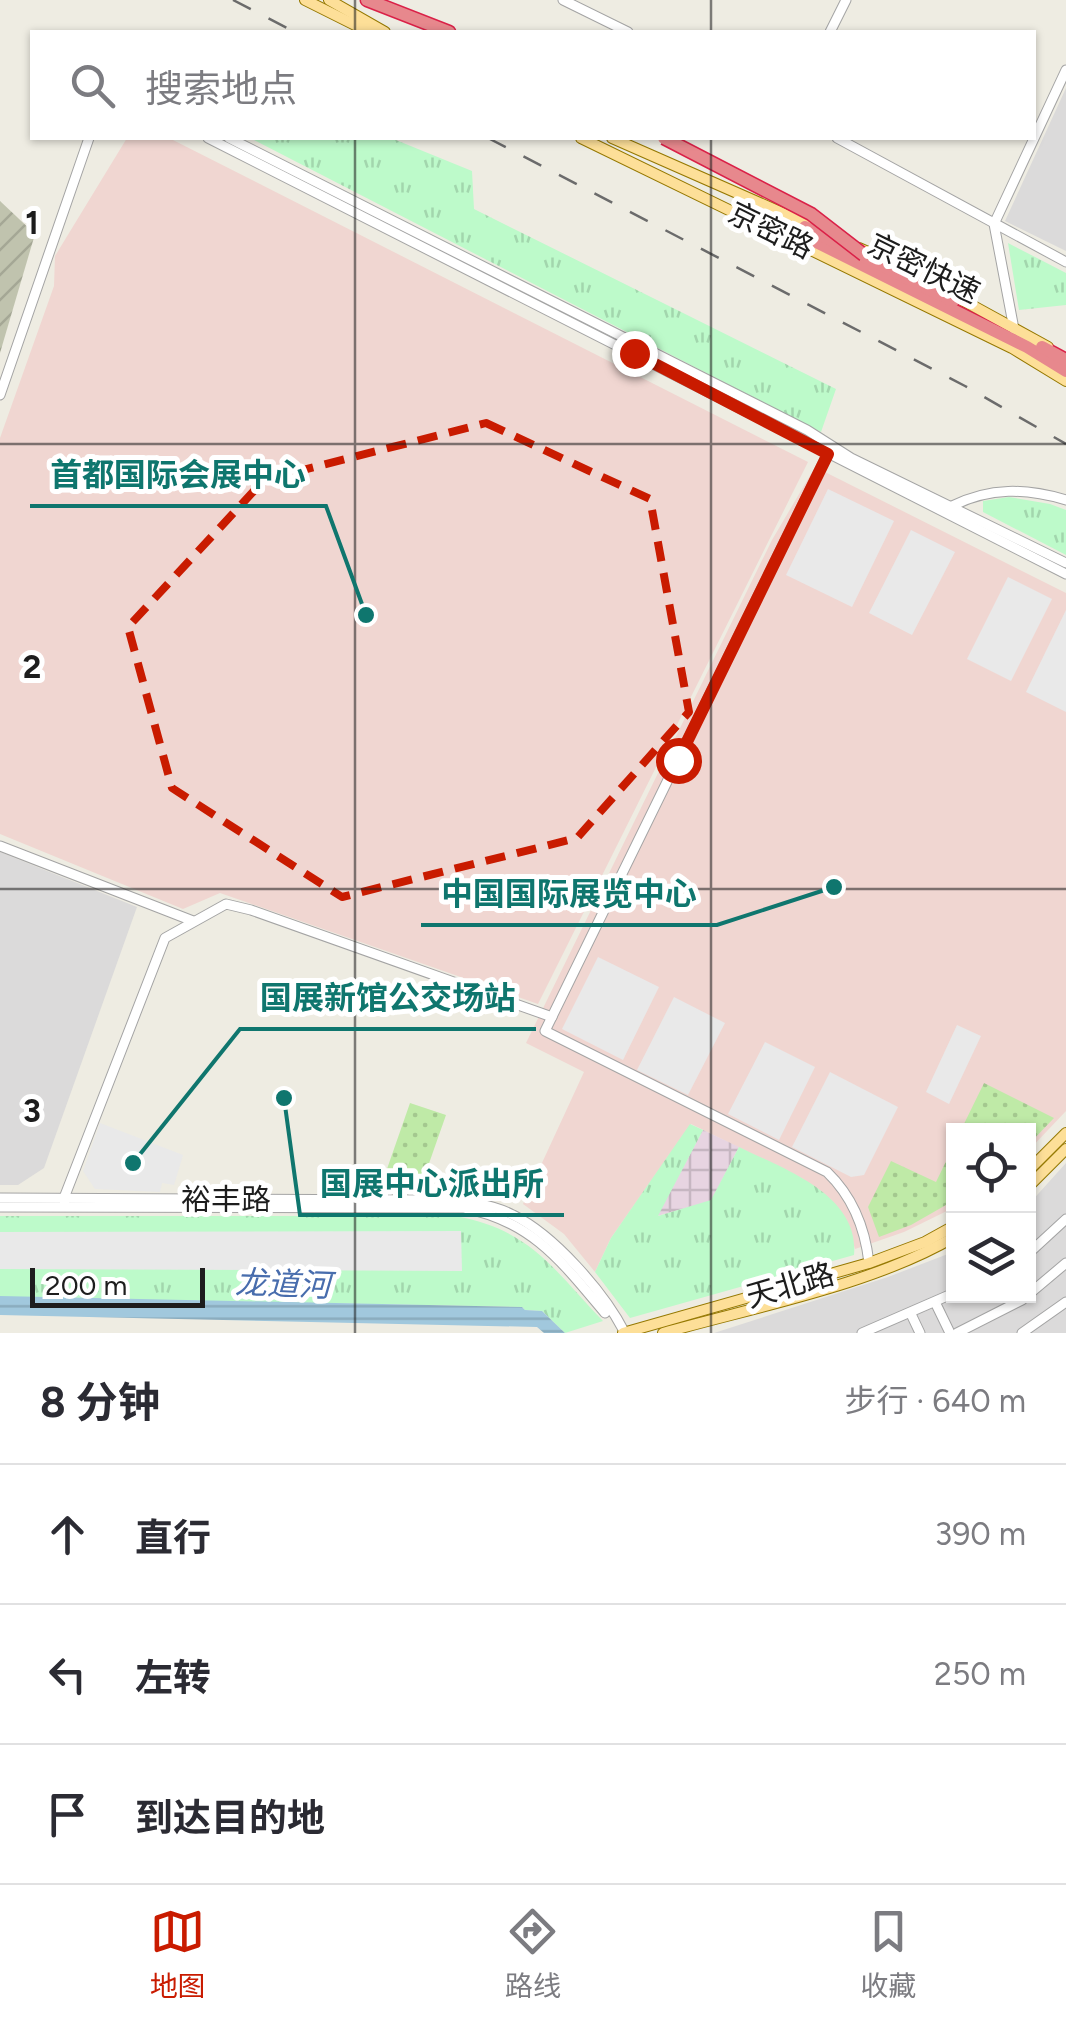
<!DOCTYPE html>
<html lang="zh">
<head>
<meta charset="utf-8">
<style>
  :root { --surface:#fff; --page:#f7f7f7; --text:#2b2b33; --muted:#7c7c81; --line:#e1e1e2; --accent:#c91b00 }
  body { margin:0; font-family:Figtree,"Noto Sans SC",sans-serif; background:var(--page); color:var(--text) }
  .controls { position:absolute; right:30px; bottom:30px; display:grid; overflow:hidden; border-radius:0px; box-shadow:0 2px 8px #0004 }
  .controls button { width:90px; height:90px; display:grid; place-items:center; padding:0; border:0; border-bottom:2px solid var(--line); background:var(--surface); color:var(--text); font:50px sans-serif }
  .scale { position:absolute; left:30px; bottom:25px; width:175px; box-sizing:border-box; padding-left:10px; border:5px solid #1d1d1d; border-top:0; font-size:28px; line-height:35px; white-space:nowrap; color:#1d1d1d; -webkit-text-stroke:8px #fff; paint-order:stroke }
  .stop { position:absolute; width:30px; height:30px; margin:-22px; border:8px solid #c91b00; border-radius:50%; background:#fff }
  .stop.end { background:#c91b00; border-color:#fff; box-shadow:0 2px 10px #0008 }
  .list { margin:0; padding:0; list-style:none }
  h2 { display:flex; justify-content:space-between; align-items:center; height:130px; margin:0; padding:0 40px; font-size:42px }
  h2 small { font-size:32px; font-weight:400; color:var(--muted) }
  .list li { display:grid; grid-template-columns:65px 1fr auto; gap:30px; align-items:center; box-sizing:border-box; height:140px; padding:0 40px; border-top:2px solid var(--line) }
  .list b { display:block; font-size:38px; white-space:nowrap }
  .list em { font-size:32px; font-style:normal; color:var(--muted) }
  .icon { flex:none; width:55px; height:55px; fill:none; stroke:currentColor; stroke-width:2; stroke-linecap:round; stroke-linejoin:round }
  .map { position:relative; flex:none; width:1066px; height:1333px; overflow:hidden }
  .search { position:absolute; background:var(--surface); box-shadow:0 2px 8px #0004; left:30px; right:30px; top:30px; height:110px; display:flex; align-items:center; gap:25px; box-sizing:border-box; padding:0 35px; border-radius:0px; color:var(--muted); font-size:38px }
  .sheet { height:550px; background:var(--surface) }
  nav { display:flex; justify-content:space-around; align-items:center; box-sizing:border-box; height:140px; border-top:2px solid var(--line); background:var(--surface); font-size:28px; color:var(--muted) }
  nav a { display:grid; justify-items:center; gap:5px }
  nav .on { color:var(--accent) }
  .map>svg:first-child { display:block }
</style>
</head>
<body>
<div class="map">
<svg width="1066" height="1333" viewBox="0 0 1066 1333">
  <defs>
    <pattern id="industrial-grid" width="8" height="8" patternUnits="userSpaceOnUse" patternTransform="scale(2.5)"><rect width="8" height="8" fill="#e7d4e1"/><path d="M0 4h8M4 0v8" fill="none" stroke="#c6b6c1"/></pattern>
    <pattern id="construction-furrows" width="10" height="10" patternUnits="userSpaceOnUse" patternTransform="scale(2.5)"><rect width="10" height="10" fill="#c0c3ae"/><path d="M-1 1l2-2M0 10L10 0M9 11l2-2" fill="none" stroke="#a5a795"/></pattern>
    <pattern id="grass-dots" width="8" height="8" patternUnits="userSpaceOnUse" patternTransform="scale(2.5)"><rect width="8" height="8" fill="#bfeaa7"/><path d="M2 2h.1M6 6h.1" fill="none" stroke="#a4c88f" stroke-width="1.8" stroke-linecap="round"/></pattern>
    <pattern id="park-tufts" width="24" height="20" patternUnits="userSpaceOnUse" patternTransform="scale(2.5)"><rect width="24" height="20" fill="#bdfaca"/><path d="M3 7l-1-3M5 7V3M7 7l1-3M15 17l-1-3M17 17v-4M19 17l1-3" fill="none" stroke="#a2d6ad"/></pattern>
    <pattern id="water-rules" width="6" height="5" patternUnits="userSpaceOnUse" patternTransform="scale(2.5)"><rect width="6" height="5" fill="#a1c8dd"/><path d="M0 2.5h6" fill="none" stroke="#8aabbd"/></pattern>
  </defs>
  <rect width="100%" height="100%" fill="#eeece2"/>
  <g fill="#dbdada">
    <polygon points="1066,88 1066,251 1005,221"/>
    <polygon points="0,852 137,907 44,1168 18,1185 0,1185"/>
    <polygon points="1066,1163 1066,1333 714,1333 888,1277 953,1252 954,1296 1028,1296 1029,1204"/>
  </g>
  <g fill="#f0d6d1">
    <polygon points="127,138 169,138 808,462 538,1004 220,893 183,909 0,834 0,438 54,286 55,256"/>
    <polygon points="815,467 1066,593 1066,1111 1029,1150 1028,1130 954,1130 953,1208 904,1232 855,1249 847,1224 803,1179 691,1124 611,1238 595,1272 564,1234 523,1204 584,1072 526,1043 772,540"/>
  </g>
  <polygon fill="url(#industrial-grid)" points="703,1130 739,1147 711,1201 657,1216"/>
  <polygon fill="url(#construction-furrows)" points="0,201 35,234 0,353"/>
  <g fill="url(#grass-dots)">
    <polygon points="984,1083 1054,1118 1029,1144 1028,1130 961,1130"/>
    <polygon points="410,1103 446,1115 420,1189 380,1189"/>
    <polygon points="953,1147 953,1201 911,1225 879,1237 868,1207 891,1161 936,1182"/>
  </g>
  <g fill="url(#park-tufts)">
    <polygon points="250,138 391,138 472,171 474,209 836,389 821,432"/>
    <polygon points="1008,243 1066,273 1066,305 1019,310"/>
    <polygon points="1009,497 1050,504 1066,510 1066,555 983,512 983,501"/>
    <path d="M690 1124 703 1130 658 1216 711 1200 739 1147C781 1168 860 1194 854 1255L630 1318 595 1272 611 1238Z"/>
    <path d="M0 1216H456C531 1230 553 1269 603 1321L565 1333 542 1311 525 1310 522 1307 0 1297Z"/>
  </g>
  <g fill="#e9e9e9">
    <polygon points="828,489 894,521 852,607 786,575"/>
    <polygon points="911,530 955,552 912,635 869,613"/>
    <polygon points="1008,577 1052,599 1011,681 967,659"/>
    <polygon points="1066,610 1066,712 1026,692"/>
    <polygon points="598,957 659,987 623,1060 562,1029"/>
    <polygon points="674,997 725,1023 688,1095 637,1070"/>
    <polygon points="957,1025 981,1036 949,1104 926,1092"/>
    <polygon points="765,1042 815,1067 779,1140 728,1114"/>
    <polygon points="830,1072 898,1107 864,1175 851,1177 792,1147"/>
    <polygon points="100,1123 183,1155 174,1185 162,1183 160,1192 95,1189 83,1171"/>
    <polygon points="461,1231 462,1271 0,1269 0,1232"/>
  </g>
  <polygon fill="url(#water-rules)" points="0,1296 522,1307 525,1310 542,1311 565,1333 544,1333 537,1327 0,1315"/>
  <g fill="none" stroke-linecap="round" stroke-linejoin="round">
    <defs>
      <g id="minor">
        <polyline points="563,0 628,32"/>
        <polyline points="830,32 846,0"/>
        <polyline points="208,138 1066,574"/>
        <polyline points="229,138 807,430 851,458 1066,563"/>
        <polyline points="837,138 1066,262"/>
        <polyline points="1014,329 994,224 1066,70"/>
        <polyline points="0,395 89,138"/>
        <path d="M828 453 545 1031 827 1172C853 1197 865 1227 869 1263"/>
        <path d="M952 506C990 487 1026 488 1066 500"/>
        <polyline points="0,846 193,921"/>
        <path d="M0 1198 445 1200C468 1201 492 1204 513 1215 554 1235 604 1292 625 1333"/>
        <polyline points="65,1206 64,1198 165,938 226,904 251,910 552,1017"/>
        <path d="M0 1207 464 1208C532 1221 562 1262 605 1313"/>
        <polyline points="1028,1254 1066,1219"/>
        <polyline points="935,1302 950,1333"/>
        <polyline points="911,1314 920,1333"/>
        <polyline points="862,1333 954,1293"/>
        <polyline points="957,1333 1022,1300 1066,1263"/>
        <polyline points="1022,1333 1066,1302"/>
      </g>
      <g id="major">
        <polyline points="305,0 369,32"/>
        <polyline points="329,0 385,32"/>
        <polyline points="581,138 1012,348 1066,381"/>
        <polyline points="612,138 812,226"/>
        <polyline points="859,248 902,267 1048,347"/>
        <polyline points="1028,1171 1066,1133"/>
        <polyline points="1028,1187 1066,1149"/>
        <polyline points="623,1333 869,1263 925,1242 954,1226"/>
        <path d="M663 1333C754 1307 872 1285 954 1237"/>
      </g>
      <g id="highway">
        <polyline points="367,0 449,32"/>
        <polyline points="758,213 1027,347 1066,371"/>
        <polyline points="805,227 953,301"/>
        <polyline points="1042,347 1066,360"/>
      </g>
    </defs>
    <use href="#minor" stroke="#a4a4a4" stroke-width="11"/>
    <use href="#major" stroke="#957800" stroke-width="12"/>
    <use href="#highway" stroke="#da2148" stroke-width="15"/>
    <use href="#minor" stroke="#fff" stroke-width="9"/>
    <use href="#major" stroke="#fddf98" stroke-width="10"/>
    <use href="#highway" stroke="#e7888d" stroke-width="12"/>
    <g stroke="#6b6b6b" stroke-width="2.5" stroke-dasharray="20 20" stroke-linecap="butt">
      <polyline points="233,0 295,32"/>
      <polyline points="488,138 965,386 1066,444"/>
    </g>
    <defs>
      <polyline id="highway-bridge" points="664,138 811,214 864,255"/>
    </defs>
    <use href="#highway-bridge" stroke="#da2148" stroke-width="15" stroke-linecap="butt"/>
    <use href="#highway-bridge" stroke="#e7888d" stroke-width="12"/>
  </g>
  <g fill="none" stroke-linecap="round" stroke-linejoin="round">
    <polyline stroke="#c91b00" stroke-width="12" points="634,353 828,454 678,760"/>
  </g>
  <path fill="none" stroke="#c91b00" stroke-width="8" stroke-dasharray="20 12" stroke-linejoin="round" d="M486 423 650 499 689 712 577 838 342 897 172 788 128 627 264 480Z"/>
  <path fill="none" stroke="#1d1d1d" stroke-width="2.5" stroke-opacity="0.55" d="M355 0V32M711 0V32M355 138V1333M711 138V1333M0 444H1066M0 889H1066"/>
  <g text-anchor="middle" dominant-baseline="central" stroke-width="10" stroke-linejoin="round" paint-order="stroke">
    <g font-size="30" fill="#1d1d1d" stroke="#fff">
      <text transform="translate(771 230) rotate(26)">京密路</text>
      <text transform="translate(924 268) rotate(26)">京密快速</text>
      <text x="226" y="1199">裕丰路</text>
      <text transform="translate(790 1285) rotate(-16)">天北路</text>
    </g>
    <g font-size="32" font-style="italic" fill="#486dad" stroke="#fff">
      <text transform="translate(283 1284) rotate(2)">龙道河</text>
    </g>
  </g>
  <g font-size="32" text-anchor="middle" font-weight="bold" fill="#1d1d1d" stroke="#fff" stroke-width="10" stroke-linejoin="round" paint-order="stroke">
    <text x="32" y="234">1</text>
    <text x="32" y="678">2</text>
    <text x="32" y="1122">3</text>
  </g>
  <path fill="none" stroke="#0f766e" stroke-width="4" d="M366 615L326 506H30M834 887L717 925H421M133 1163L240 1029H536M284 1098L300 1215H564"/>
  <g fill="#0f766e" stroke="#fff" stroke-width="4">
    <circle cx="366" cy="615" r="10"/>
    <circle cx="834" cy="887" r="10"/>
    <circle cx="133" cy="1163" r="10"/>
    <circle cx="284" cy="1098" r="10"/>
  </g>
  <g font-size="32" text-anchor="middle" font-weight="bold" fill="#0f766e" stroke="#fff" stroke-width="10" stroke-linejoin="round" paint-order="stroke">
    <text x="178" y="486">首都国际会展中心</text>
    <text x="569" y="905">中国国际展览中心</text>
    <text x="388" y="1009">国展新馆公交场站</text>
    <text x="432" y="1195">国展中心派出所</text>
  </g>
</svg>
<div class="controls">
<button><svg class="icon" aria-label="locate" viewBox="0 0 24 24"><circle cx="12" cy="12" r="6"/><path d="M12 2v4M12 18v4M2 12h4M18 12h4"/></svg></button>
<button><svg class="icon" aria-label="layers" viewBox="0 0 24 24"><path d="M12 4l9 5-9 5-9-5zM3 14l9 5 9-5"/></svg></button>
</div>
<div class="scale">200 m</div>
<div class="stop" style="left:678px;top:760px"></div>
<div class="stop end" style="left:634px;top:353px"></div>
<div class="search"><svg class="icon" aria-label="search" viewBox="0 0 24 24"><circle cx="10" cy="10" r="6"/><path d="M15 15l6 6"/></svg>搜索地点</div>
</div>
<section class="sheet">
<h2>8 分钟<small>步行 · 640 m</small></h2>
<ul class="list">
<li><svg class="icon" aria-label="ahead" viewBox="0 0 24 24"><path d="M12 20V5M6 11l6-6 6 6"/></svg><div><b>直行</b></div><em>390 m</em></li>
<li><svg class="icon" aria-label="left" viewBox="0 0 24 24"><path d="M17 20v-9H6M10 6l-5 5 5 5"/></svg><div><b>左转</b></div><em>250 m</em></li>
<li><svg class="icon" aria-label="arrive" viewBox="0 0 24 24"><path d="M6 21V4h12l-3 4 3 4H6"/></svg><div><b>到达目的地</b></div></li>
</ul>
</section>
<nav>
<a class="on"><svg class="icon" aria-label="map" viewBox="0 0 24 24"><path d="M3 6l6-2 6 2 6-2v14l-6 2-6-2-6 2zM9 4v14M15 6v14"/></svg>地图</a>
<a><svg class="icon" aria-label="directions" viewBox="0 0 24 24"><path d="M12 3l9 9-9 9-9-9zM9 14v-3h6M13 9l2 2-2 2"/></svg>路线</a>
<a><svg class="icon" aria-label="saved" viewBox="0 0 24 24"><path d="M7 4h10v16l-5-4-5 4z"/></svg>收藏</a>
</nav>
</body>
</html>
